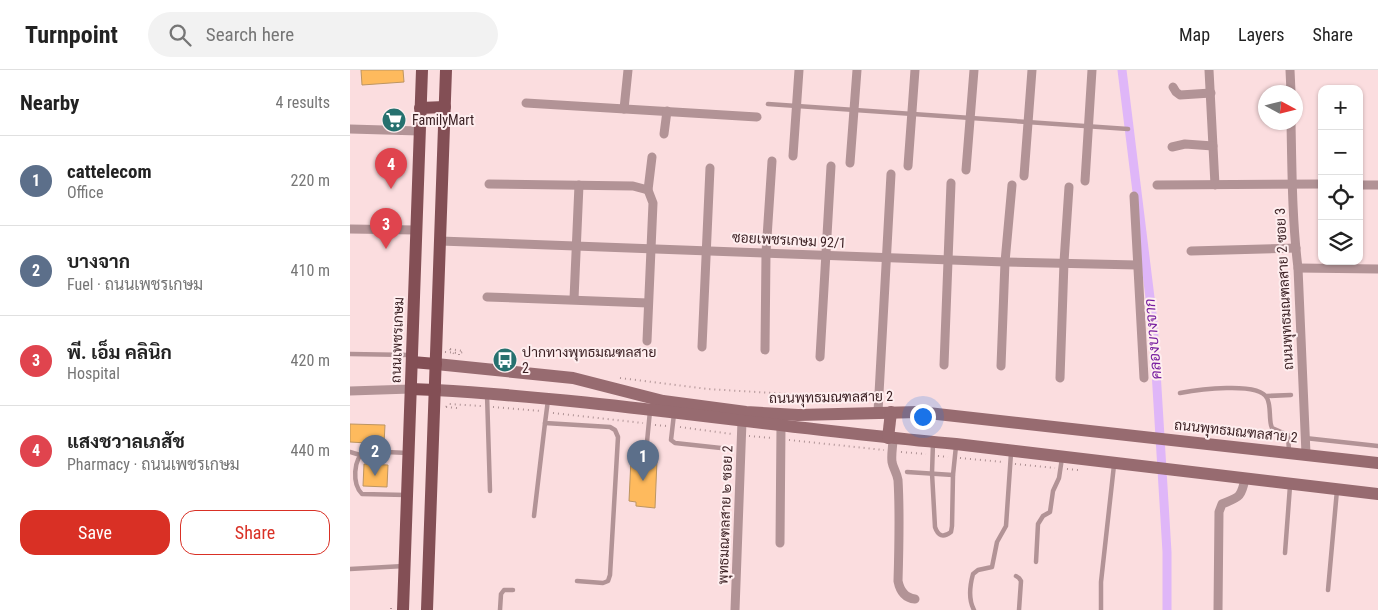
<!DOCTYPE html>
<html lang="en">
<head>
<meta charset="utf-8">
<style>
  :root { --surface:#fff; --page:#f2f2f2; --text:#222; --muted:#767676; --line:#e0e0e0; --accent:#d93025 }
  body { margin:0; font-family:"Roboto Condensed",Sarabun,sans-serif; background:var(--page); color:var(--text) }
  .controls { position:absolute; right:15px; top:15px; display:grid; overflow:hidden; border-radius:10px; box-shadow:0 1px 4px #0004 }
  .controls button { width:45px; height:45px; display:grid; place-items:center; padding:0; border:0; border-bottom:1px solid var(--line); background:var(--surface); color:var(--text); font:25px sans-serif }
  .compass { position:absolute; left:908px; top:15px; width:45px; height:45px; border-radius:50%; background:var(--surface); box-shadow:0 1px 4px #0004; rotate:97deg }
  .you { position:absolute; left:572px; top:346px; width:18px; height:18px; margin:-12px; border:4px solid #fff; border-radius:50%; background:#1a73e8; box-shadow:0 0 0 8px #1a73e833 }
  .badge { display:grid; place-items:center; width:32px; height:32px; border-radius:50%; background:var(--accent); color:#fff; font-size:16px; font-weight:700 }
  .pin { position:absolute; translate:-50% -41px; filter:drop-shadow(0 1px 2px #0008) }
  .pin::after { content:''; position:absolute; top:26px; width:18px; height:15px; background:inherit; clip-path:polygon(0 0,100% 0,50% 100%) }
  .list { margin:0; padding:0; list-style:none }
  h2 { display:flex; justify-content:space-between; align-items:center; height:65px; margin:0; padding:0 20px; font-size:21px }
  h2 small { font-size:16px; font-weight:400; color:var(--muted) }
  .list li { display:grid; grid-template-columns:32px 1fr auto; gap:15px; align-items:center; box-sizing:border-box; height:90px; padding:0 20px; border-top:1px solid var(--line) }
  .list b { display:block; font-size:19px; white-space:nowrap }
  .list p { margin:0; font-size:16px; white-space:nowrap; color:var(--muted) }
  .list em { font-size:16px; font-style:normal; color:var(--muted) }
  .actions { display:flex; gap:10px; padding:15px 20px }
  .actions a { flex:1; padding:11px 0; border:1px solid var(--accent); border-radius:15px; text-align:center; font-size:18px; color:var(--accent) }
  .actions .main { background:var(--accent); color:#fff }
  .icon { flex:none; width:28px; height:28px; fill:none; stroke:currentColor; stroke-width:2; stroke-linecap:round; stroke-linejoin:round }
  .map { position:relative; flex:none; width:1028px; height:540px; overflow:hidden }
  header { display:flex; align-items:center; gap:30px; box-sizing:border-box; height:70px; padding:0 25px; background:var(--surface); border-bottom:1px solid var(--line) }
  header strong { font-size:24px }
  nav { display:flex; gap:28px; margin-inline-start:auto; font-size:18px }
  .search { width:350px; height:45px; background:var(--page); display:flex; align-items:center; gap:12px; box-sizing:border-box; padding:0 18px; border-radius:28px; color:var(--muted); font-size:19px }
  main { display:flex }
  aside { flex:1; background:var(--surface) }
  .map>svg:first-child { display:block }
</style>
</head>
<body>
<header>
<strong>Turnpoint</strong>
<div class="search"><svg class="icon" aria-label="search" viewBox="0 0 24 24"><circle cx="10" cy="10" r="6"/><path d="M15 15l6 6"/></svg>Search here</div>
<nav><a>Map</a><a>Layers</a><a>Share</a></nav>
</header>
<main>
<aside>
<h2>Nearby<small>4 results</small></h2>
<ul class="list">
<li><span class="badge" style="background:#5c6f8a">1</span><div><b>cattelecom</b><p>Office</p></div><em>220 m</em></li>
<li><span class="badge" style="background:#5c6f8a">2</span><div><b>บางจาก</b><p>Fuel · ถนนเพชรเกษม</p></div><em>410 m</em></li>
<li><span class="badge" style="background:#e0444e">3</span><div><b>พี. เอ็ม คลินิก</b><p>Hospital</p></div><em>420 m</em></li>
<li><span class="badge" style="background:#e0444e">4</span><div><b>แสงชวาลเภสัช</b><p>Pharmacy · ถนนเพชรเกษม</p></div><em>440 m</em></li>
</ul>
<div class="actions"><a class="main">Save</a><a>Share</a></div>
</aside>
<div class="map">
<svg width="1028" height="540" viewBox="0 0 1028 540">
  <rect width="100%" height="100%" fill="#fbdddf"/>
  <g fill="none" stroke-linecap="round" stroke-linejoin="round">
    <polyline stroke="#dfb6f8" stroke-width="9" points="772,0 803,252 817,482 817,540"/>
  </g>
  <g fill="#feba5d" stroke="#bd9562">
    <polygon points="11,0 53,0 54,12 12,15"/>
    <polygon points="0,354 35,355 34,374 0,372"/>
    <polygon points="281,389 307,390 305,438 286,436 286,432 279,431"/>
    <polygon points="14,394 38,395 37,417 13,416"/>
  </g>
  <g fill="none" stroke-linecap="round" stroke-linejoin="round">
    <g stroke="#ae9294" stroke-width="2" stroke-dasharray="1 4" stroke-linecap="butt">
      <polyline points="49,269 51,280"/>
      <polyline points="100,279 105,285"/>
      <polyline points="100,279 113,281 113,282 109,283"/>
      <polyline points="95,282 109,283 109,287"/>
      <polyline points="270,308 358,319 519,329"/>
      <polyline points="96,337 99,334 131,336"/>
      <polyline points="96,337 107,338 107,334"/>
      <polyline points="143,337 191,341"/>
      <polyline points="203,343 293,353"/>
      <polyline points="305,355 317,356"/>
      <polyline points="330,357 382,364"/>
      <polyline points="399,366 422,368"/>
      <polyline points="439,370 534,380"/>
      <polyline points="551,382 576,384"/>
      <polyline points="588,386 598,387"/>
      <polyline points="610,388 653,392"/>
      <polyline points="665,394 705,398"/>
      <polyline points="717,399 728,400"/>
      <polyline points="41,538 41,540"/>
    </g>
    <g stroke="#b29396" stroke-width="4.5">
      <polyline points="418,34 778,59"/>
      <polyline points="0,284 60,285"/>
      <path d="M830 323C846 320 909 311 917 328 921 335 919 347 921 355L922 358 938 365 939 381"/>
      <polyline points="137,324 140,421"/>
      <polyline points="917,326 941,325"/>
      <polyline points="198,330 195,353 260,357 265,360 268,367 260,505 258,511 253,513 227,511"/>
      <polyline points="324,344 321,370 325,373 380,379"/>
      <polyline points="955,368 1028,376"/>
      <path d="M583 373 582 403 585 457C588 466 593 468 601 462L602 456 603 405 606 376"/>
      <polyline points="0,382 10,385"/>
      <polyline points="296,382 300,341"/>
      <polyline points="557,402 603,405"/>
      <path d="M56 425 12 424C2 414 3 389 15 381L58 383"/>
      <polyline points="184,446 195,353"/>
      <polyline points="935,483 940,416"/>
      <polyline points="686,492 688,454 693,446 700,442 703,421 709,408 712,388"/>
      <polyline points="0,499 54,496"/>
      <polyline points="666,506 669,508 671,511 669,540"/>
      <polyline points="978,520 987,420"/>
      <polyline points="150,540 151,524 154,520 163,520"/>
      <path d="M624 540C618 529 620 515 623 504L628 500 642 497 647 472 656 456 661 383"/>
      <polyline points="751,540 751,512 764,395"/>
    </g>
    <g stroke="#b29396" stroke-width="9">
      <polyline points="859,0 865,115"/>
      <polyline points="940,0 941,22"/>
      <polyline points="823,17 826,22 830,25 861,23"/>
      <polyline points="176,33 407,47"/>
      <polyline points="274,39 278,0"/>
      <path d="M941 52C942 101 942 150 948 198L956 384"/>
      <polyline points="0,59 69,61"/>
      <polyline points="314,64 317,41"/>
      <polyline points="822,77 835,74 863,76"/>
      <polyline points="443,86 449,0"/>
      <polyline points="500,93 507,0"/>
      <polyline points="558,96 565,0"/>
      <polyline points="616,100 624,0"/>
      <polyline points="674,106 682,0"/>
      <polyline points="735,111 742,0"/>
      <polyline points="139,114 283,116 298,120"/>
      <polyline points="807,115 972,114"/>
      <polyline points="1009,115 1028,115"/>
      <polyline points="784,126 794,308"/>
      <polyline points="0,159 66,160"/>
      <polyline points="90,171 655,192 787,195"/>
      <polyline points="841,181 946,178"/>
      <polyline points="948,198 1028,199"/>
      <polyline points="137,227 298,233"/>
      <polyline points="224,229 229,115"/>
      <polyline points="297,271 303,133 298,120 302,87"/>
      <polyline points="352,277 360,98"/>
      <polyline points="415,280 416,183 422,91"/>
      <polyline points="470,287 481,96"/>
      <polyline points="594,295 601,113"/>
      <polyline points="651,296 655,192 662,115"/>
      <polyline points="710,308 714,192 719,117"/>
      <polyline points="0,321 61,319"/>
      <polyline points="528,342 541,104"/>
      <path d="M543 369C543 376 541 384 542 392 543 398 547 403 548 410 550 443 549 478 548 511 550 521 555 528 565 529"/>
      <polyline points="430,473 431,356"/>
      <polyline points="385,540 392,351"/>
      <path d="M868 540 869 442 872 434C889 427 891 428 895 409"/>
    </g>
    <g stroke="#976b70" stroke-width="12">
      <polyline points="86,294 223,308 313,331 396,342 448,345 569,342 1028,393"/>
      <path d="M85 320C260 330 432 359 606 374L1028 424"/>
      <polyline points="538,368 541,342"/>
    </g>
    <g stroke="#834f55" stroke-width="12">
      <polyline points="70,38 95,37"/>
      <polyline points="62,292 86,294"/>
      <polyline points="61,319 85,320"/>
      <polyline points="53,540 72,0"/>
      <polyline points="77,540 96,0"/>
    </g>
  </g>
  <defs>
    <symbol id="supermarket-disc" viewBox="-11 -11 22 22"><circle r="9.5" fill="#27716f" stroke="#feeeef"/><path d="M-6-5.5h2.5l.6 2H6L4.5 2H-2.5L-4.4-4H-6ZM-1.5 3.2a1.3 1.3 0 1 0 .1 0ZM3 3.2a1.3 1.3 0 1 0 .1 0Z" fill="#fff"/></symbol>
    <symbol id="bus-disc" viewBox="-11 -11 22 22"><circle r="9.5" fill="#27716f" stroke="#feeeef"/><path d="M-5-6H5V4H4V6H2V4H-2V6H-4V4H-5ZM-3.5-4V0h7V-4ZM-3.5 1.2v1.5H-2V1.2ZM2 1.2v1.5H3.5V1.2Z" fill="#fff"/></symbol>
  </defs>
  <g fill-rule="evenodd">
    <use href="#supermarket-disc" x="30" y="36" width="28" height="28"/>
    <use href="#bus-disc" x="141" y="276" width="28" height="28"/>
  </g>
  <g text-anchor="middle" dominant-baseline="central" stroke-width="4" stroke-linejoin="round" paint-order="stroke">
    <g font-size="14" fill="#3a1f22" stroke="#feeeef" text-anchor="start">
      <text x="62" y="50">FamilyMart</text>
      <text x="172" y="282">ปากทางพุทธมณฑลสาย<tspan x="172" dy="16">2</tspan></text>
    </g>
    <g font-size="14" fill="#3a1f22" stroke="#feeeef">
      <text transform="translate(439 170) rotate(3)">ซอยเพชรเกษม 92/1</text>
      <text transform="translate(934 219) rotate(-93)">ถนนพุทธมณฑลสาย 2 ซอย 3</text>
      <text transform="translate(47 270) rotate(-88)">ถนนเพชรเกษม</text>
      <text transform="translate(481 327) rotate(-1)">ถนนพุทธมณฑลสาย 2</text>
      <text transform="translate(886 361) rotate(6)">ถนนพุทธมณฑลสาย 2</text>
      <text transform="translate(375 445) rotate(-88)">พุทธมณฑลสาย ๒ ซอย 2</text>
    </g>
    <g font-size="15" font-style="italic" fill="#771c9f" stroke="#feeeef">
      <text transform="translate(803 269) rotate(-95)">คลองบางจาก</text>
    </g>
  </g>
</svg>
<div class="controls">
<button>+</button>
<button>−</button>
<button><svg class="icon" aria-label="locate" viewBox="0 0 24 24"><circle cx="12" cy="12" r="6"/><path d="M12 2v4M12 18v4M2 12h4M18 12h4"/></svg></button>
<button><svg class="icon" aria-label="layers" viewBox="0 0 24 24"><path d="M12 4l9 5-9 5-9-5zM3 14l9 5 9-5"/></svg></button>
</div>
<svg class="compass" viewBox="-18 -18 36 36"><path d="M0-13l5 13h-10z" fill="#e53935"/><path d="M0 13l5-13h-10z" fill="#767676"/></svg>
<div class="you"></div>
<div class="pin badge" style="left:293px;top:411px;background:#5c6f8a">1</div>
<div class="pin badge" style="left:25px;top:406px;background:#5c6f8a">2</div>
<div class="pin badge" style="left:36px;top:179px;background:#e0444e">3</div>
<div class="pin badge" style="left:41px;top:119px;background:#e0444e">4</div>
</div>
</main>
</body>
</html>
